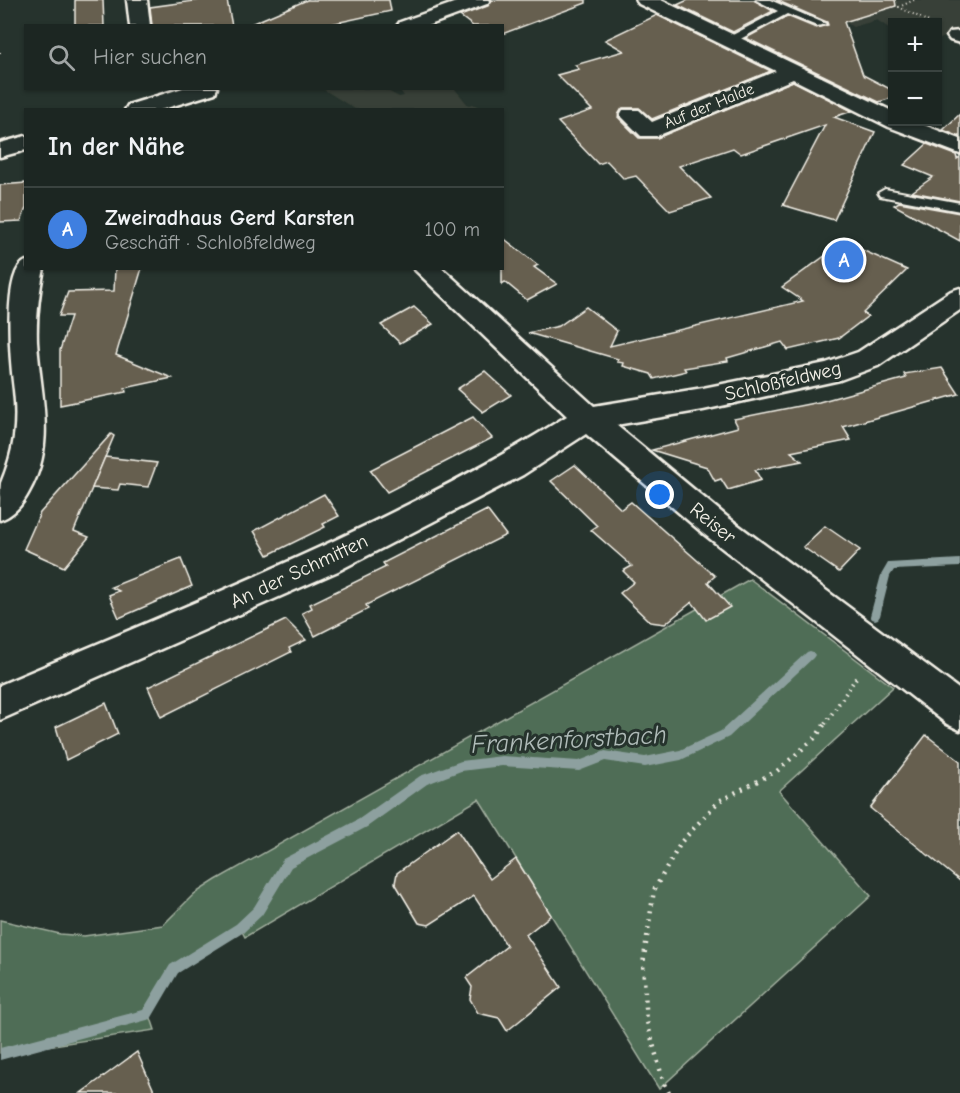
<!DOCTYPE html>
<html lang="de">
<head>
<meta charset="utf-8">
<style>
  :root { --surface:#1c2622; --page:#252e2a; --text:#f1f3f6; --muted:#a0a5a5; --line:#3a4340; --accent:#ffd166 }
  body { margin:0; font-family:"Comic Neue",sans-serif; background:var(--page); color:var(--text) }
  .controls { position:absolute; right:18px; top:18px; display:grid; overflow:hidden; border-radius:0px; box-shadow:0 2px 4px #0004 }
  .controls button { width:54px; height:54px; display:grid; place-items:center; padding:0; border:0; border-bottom:2px solid var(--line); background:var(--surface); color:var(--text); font:30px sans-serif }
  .you { position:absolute; left:660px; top:495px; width:21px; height:21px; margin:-15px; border:4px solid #fff; border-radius:50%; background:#1a73e8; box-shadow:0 0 0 9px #1a73e833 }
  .badge { display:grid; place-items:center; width:39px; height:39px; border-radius:50%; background:var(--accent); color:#fff; font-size:20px; font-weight:700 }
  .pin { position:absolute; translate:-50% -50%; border:3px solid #fff; box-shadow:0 2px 6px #0006 }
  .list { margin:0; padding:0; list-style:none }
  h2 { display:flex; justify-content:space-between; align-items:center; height:78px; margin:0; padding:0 24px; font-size:26px }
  h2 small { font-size:20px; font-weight:400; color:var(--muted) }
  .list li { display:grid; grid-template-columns:39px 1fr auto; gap:18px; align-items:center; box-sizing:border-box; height:84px; padding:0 24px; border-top:2px solid var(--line) }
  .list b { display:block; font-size:22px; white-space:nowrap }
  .list p { margin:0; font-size:20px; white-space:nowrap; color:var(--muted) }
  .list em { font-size:20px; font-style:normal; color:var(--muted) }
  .icon { flex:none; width:33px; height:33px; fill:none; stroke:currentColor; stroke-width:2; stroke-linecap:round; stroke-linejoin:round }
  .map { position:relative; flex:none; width:960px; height:1093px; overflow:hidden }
  .search { position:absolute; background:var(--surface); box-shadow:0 2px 4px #0004; left:24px; top:24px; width:480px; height:66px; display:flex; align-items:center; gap:15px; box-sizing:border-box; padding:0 21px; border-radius:0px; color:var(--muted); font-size:22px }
  .panel { position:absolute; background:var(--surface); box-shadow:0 2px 4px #0004; left:24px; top:108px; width:480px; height:162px; border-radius:0px }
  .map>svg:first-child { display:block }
</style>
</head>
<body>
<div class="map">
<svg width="960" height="1093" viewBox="0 0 960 1093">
  <rect width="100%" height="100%" fill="#26332d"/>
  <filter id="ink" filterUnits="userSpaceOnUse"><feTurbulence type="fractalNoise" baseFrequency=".0167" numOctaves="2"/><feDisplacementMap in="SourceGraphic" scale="12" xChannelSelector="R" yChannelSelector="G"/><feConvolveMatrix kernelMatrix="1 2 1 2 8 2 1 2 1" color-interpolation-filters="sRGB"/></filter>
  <g filter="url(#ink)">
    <g fill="#394037">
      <polygon points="812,0 960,0 960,35 951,34 938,40 938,22 892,22 892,30 877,20 853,27"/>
      <polygon points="323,89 384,89 399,97 404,96 399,89 455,89 468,105 473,104 483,109 355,109"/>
    </g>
    <polygon fill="#4f6d56" stroke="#a2af9f" stroke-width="1.5" points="750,579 893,687 779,791 871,896 659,1089 479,799 245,937 239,926 172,967 145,1013 150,1015 155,1030 0,1053 0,920 60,934 84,936 163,925 194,894 216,880"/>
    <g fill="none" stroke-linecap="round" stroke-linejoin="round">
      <g fill="#8da09f" fill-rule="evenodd">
        <polygon points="960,559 960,567 894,570 890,576 880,616 878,619 875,620 872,619 870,616 881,575 888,563"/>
        <polygon points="810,651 813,652 815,655 813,658 729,737 681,760 645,767 605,761 579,771 502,766 461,771 427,784 367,827 291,867 262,915 244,932 178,973 151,1019 0,1060 0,1048 143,1010 170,965 236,924 254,907 283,859 359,819 420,776 461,761 502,756 579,761 605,751 645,757 680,750 721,731 807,652"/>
      </g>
    </g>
    <g fill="#665e4f" stroke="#f4f1e8" stroke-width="1.5">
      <polygon points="75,0 103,0 104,26 75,26"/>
      <polygon points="201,0 227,0 232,26 152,26 150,7"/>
      <polygon points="307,0 389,0 391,11 322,26 246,26"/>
      <polygon points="492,0 586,0 586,3 502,34 502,26 473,26 460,16 488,6"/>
      <polygon points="688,0 754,0 773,11 733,32 677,5"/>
      <polygon points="776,0 895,0 896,6 844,22 863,75 892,90 892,98 879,102 746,38 787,16 816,28 828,25 827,22"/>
      <polygon points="657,15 771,71 652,119 639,108 623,108 618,117 639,138 657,138 793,81 852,111 834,117 875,132 834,220 783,205 825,125 741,154 733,148 679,166 711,198 670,211 636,176 624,179 607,161 598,164 558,122 592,110 557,75 579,69 575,65 624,51 605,40"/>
      <polygon points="960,114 960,137 943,130"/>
      <polygon points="927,144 956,155 957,159 960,157 960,201 912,192 933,177 904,165"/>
      <polygon points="26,183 26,208 21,221 0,222 0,185"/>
      <polygon points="899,202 960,213 960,241 894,205"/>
      <polygon points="502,237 538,265 534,267 557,284 527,300 505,282 502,284"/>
      <polygon points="844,242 907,270 863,313 868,316 839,338 788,350 782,342 727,358 728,361 684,368 686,371 654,379 651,374 623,366 624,363 617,362 618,359 528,333 559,326 586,307 617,331 610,346 803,301 782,287"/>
      <polygon points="115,268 142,268 116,355 172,378 125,388 126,392 60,405 60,350 71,316 59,316 68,292 114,291"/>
      <polygon points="414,307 433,324 400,343 381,325"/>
      <polygon points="942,368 959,394 843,427 851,440 791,452 802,461 755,470 761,480 728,490 721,479 715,481 707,467 652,450 738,427 734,419 819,402 906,378 904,374"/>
      <polygon points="485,371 511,395 483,412 457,389"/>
      <polygon points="473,417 492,438 387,492 370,470"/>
      <polygon points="111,434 114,436 74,531 89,537 64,567 24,549 40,513"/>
      <polygon points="105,457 157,463 148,487 120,484 118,490 92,488"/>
      <polygon points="575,465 621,509 631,502 715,576 708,582 730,607 706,620 692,602 665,624 650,622 620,593 634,582 623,571 632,566 591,530 597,526 551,481"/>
      <polygon points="324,494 339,516 323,524 325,527 268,555 254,531"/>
      <polygon points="487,510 506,535 366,605 368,609 315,636 302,613 312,608 310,604 386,567 383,563"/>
      <polygon points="825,526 860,550 839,572 803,547"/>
      <polygon points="181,559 192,586 119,618 109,595 119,591 111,587"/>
      <polygon points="286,620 306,640 289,648 291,652 161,717 148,687"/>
      <polygon points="106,703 118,734 66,760 56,727"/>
      <polygon points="926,735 960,761 960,881 870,808"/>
      <polygon points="457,830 490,879 516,859 551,915 526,935 561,987 507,1031 499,1018 478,1013 470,999 472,987 466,978 507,946 474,896 429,925 419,923 395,883 397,873"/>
      <polygon points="137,1052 155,1093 81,1093 111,1071"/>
    </g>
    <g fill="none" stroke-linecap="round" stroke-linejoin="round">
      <defs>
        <g id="lane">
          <polygon points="756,0 770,0 826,24 817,26 787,14 733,43 725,43 725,39 778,11"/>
          <polygon points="885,189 960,203 960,211 880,196 878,193"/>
        </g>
        <g id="street">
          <polygon points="127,0 147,0 150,26 130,26"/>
          <polygon points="462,0 490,0 487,4 427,26 397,26 400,22"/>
          <polygon points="636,0 661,0 892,111 892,122 916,122 960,139 960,154 889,127 793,79 657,136 641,136 620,115 623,110 639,110 652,122 776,71 639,4"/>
          <polygon points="960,31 960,43 950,40 947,36 950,32"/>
          <polygon points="183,88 217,88 215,93 160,110 125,110 128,105"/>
          <polygon points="26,136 26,150 0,157 0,143"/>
          <path d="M26 261V268H44C39 293 36 317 37 342 40 394 57 443 29 492 22 505 14 515 0 520 0 510 0 492 1 483 14 452 18 425 14 390 11 367 1 271 26 261Z"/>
          <path d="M413 268H442L594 406 703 388 826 363 858 352 951 291 960 288V310L878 366 840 380 703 410 616 425 726 516 960 690V730L947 724 704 534 586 434 523 475 338 571 0 720V685C192 603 389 527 567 416Z"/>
        </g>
      </defs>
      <use href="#lane" stroke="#f4f1e8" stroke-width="4"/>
      <use href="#street" stroke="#f4f1e8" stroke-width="5"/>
      <g stroke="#f4f1e8" stroke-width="2" stroke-dasharray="1 3" stroke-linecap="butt">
        <polyline points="914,0 899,7 929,22"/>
        <polyline points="0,52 0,56"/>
      </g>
      <polyline stroke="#f4f1e8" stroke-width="4" stroke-dasharray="1.5 4.5" stroke-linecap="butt" points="825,724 858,675"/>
      <polyline stroke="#f4f1e8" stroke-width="4.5" stroke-dasharray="2 6" stroke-linecap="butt" points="669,1093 664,1084 647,1022 643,964 654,890 682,841 719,801 777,771 816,737 826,722"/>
      <use href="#lane" fill="#26332d" fill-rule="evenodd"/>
      <use href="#street" fill="#26332d" fill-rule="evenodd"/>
    </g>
  </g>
  <g text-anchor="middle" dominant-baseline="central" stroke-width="6" stroke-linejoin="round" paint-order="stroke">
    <g font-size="16" fill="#f4f1e8" stroke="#26332d">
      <text transform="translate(709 106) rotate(-22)">Auf der Halde</text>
    </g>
    <g font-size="20" fill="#f4f1e8" stroke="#26332d">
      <text transform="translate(783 381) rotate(-13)">Schloßfeldweg</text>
      <text transform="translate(713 523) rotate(39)">Reiser</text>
      <text transform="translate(299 571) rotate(-25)">An der Schmitten</text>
    </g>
    <g font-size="26" font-style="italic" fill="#afbbb8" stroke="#26332d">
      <text transform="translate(569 740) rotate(-3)">Frankenforstbach</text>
    </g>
  </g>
</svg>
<div class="controls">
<button>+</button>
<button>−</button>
</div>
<div class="you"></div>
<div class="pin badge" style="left:844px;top:260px;background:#3f7fe0">A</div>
<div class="search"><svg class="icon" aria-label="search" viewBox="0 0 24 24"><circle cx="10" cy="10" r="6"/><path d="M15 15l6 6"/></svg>Hier suchen</div>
<section class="panel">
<h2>In der Nähe<small></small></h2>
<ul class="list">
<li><span class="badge" style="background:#3f7fe0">A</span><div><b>Zweiradhaus Gerd Karsten</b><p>Geschäft · Schloßfeldweg</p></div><em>100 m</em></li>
</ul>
</section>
</div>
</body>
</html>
